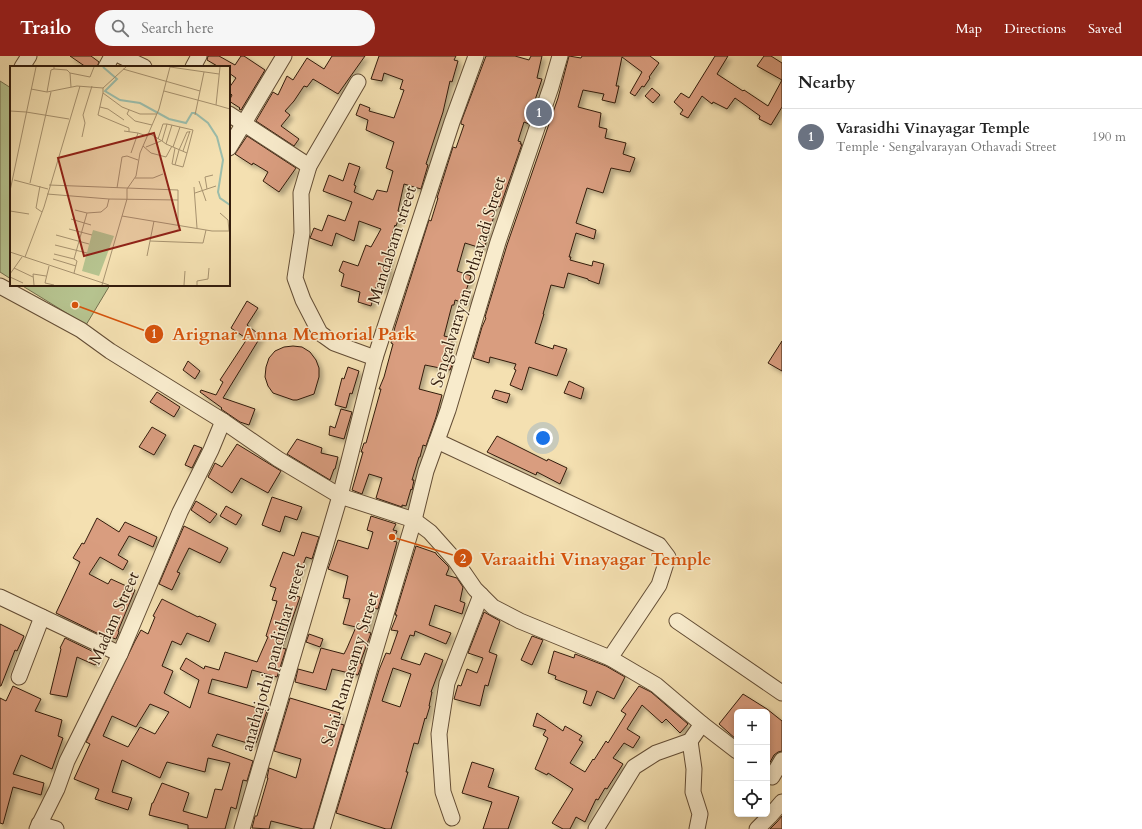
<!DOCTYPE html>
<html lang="en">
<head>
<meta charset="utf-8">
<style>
  :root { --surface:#fff; --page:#f6f6f6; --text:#222; --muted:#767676; --line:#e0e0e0; --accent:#8f2418 }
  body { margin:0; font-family:Cardo,serif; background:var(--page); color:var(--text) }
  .controls { position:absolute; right:12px; bottom:12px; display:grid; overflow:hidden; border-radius:6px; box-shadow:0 2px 6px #0003 }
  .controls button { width:36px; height:36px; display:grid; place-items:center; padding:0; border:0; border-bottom:1px solid var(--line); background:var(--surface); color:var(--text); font:20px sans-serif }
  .you { position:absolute; left:543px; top:382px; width:14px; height:14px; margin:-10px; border:3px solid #fff; border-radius:50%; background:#1a73e8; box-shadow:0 0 0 6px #1a73e833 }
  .badge { display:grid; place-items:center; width:26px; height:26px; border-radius:50%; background:var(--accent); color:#fff; font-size:13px; font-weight:700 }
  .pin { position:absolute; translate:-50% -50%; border:2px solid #fff; box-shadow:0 1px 4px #0006 }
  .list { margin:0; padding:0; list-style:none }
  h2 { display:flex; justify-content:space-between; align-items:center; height:52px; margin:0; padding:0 16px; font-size:17px }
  h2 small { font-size:13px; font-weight:400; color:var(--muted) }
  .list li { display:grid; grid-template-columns:26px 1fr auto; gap:12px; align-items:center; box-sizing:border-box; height:56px; padding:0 16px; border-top:1px solid var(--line) }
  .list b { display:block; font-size:15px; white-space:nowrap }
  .list p { margin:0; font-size:13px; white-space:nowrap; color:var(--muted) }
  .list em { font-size:13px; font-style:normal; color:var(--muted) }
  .icon { flex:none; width:22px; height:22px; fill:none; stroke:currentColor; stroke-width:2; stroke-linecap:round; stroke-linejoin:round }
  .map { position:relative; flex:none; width:782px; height:773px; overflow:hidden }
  header { display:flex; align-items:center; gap:24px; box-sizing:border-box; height:56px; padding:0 20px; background:var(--accent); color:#fff }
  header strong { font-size:19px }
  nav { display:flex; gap:22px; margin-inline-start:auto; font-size:14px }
  .search { width:280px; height:36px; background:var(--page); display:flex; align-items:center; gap:10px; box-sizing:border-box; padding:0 14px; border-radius:22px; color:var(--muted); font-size:15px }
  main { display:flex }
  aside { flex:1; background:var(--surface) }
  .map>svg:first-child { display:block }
</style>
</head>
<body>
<header>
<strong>Trailo</strong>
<div class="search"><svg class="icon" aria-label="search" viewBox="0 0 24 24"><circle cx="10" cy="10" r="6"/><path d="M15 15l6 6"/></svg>Search here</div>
<nav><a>Map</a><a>Directions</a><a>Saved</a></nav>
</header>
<main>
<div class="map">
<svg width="782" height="773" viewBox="0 0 782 773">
  <defs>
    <filter id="shadow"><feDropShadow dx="3.5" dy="3.5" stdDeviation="2" flood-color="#0004"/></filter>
  </defs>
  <rect width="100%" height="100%" fill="#f4e0b1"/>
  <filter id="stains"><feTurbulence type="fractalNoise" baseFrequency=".005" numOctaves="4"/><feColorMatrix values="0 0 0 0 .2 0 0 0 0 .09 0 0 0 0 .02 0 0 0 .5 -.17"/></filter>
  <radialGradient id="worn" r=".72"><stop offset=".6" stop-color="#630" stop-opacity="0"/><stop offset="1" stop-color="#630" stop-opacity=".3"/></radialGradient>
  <g fill="#b6c38f" stroke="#74704e">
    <polygon points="0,25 11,32 11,223 0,216"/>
    <polygon points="21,229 110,229 86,269"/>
  </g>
  <g fill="#d99d7f" stroke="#331c0c" fill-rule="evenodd" filter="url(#shadow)">
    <polygon points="70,0 91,0 99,6 97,11 86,11"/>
    <polygon points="208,0 219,0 235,9 241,0 244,0 265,14 241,54 239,53 240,52 229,45 232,39 229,36 229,32 236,22 229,17 229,11 219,11 207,4"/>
    <polygon points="332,0 365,0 338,38 313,23 307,31 304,30 294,45 285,55 290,59 281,70 299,83 294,90 256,65 273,36 278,39 287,20 293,24 307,2 324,13"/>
    <polygon points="379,0 456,0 454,4 458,5 452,26 450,25 443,56 426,108 428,109 421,133 404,128 398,155 401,156 396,170 395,169 387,198 391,199 388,212 391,213 383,234 376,231 371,250 358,246 360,236 341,230 344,218 339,215 343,205 358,210 366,189 371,191 381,173 359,165 354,185 336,177 332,190 310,182 314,172 322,175 328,159 345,165 352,146 323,135 329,119 343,125 349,107 360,111 354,129 356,130 354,136 373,144 377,134 387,136 393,115 386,112 394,86 366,74 368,64 356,59 360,48 370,52 369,55 394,62 404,34 400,33 403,24 384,17 382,25 371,23"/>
    <polygon points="486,0 515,0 529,4 531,0 542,0 537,22 542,23 532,53 534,53 529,68 524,66 518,85 521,86 520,88 522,88 500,151 497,150 484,193 465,187 457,215 471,220 466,235 471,237 467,248 455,244 454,249 452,249 444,280 453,282 446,305 453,307 450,314 425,309 419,333 442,339 436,361 426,390 423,389 420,401 419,401 412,424 414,424 412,434 411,433 406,450 402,449 402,451 376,442 382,422 369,418 362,438 352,434 363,396 361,396 364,387 366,387 381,333 379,333 384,321 393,288 391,287 395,271 429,164 431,165 438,142 437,142 453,91 456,92 464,69 461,68 461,66"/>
    <polygon points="569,0 581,2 582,0 650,0 659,7 649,21 650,22 644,31 642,30 635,40 630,37 642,16 622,1 616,30 619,30 615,47 602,44 604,38 583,34 578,51 601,57 599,71 607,73 605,82 626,87 623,98 635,102 630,116 611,112 603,137 587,132 576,167 596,174 594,183 576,177 569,201 571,201 570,204 592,210 593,205 604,208 599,228 588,224 588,223 568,217 564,232 551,229 543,258 544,258 535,287 553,293 554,289 567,293 557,320 529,311 522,334 510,329 516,314 514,313 516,308 490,301 489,307 473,302 482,271 486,262 485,261 507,189 558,42"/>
    <polygon points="715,0 728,0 717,18 743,35 744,34 768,50 782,24 757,10 764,0 771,0 782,7 782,51 771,69 759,63 760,60 735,42 727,53 713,46 712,48 702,40 688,62 680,58 683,54 674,46 681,37 689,42"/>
    <polygon points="652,32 660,39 653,47 645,40"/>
    <polygon points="247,80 296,112 279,136 263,125 268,116 253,107 252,109 235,98"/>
    <polygon points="247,245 258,252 247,269 261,280 223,342 255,353 249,369 240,366 221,353 222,352 200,336 201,334 216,339 223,326 220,324 247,283 231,272"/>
    <polygon points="782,285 782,315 768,307"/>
    <polygon points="293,290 302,291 310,296 316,304 319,312 319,321 314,338 297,344 293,344 273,337 268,330 265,321 266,311 269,302 275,295 284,291"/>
    <polygon points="188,305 200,315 195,323 183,314"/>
    <polygon points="348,311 359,315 352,338 350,337 346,352 335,349 342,322 344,323"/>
    <polygon points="569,325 584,332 581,343 564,337"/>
    <polygon points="495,334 510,338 507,347 492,342"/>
    <polygon points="157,336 180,351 174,361 150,346"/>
    <polygon points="341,353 352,356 344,383 329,379 330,370 335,372"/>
    <polygon points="152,371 166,379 154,399 139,391"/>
    <polygon points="497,380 547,405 548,403 567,412 560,428 537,416 536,419 487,396"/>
    <polygon points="297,383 322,392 321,397 338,401 335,413 334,413 330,424 287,398"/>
    <polygon points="237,388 281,415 268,437 241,422 232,437 208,421 215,407 222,411"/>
    <polygon points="194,389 202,392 192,412 185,409"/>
    <polygon points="272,441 302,451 297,464 285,460 280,476 262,469"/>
    <polygon points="196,445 217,458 210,467 191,454"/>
    <polygon points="226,450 242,459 236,469 220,460"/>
    <polygon points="371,460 396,468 393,474 397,475 393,485 397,486 378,553 374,552 367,576 371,577 360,607 362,608 358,619 332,613 326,634 295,626 298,613 313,617 321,592 344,598 347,592 356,571 343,568 350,543 343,542 348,520 328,513 338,484 368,493 373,476 367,474"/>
    <polygon points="97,462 119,476 125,466 157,481 153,491 129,480 118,499 128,505 123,514 100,501 89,518 108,528 111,523 135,534 118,575 119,576 116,583 110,581 109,583 56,557 80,506 73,502 82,487 84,488"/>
    <polygon points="184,470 228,492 220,507 189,492 177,516 180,517 172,534 159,528"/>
    <path d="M302 476 319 481 312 503 306 501 291 539 300 541 282 592 286 593 277 621 252 614 247 632 212 623 208 637 267 655 256 687H254V689L217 678 212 690 253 705 247 725 243 724 236 753 231 751 225 773H188V769L149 759 152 747H153L162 727 189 737 183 755 207 762 215 733 222 734 230 707 208 702 205 716 167 706 160 722 122 704 112 736 132 742 128 754 95 743 99 733 74 723 90 688 86 686 135 585 141 574 148 578 155 561 153 560 162 543 198 561 199 560 216 568 209 586 187 577 181 589 172 585 162 610 173 615 164 637 190 652 199 624 180 613 186 602 204 613 205 610 219 614 225 596 257 606 268 581 266 580 277 545 272 544 276 532 270 530 283 496 294 500ZM150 648 169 656 155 678 140 671 128 691 103 680 112 660 136 671Z"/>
    <path d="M416 490 436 497V498L448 510 449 512 446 519 457 522 463 531 460 545 465 547 462 558 435 549 429 569 451 577 446 588 415 575 414 580 410 579 401 603 420 609 425 597 443 604 431 636H432L429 650H430L426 663 425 662 418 688 414 687 406 716H408L391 773H386L336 757 379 614 386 597 390 598 398 575 391 574 397 559H395ZM393 612 411 618 400 651 382 645Z"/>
    <polygon points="484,556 500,565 489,596 497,599 488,630 485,629 480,650 454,643 458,629 461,630 467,613 477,617 483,602 468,597"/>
    <polygon points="0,568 24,580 17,595 15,594 1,630 0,630"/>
    <polygon points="309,578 323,583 320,591 306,586"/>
    <polygon points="532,580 543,584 532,609 521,604"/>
    <polygon points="65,582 100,599 95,609 77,601 67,641 50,638 61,593 60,592"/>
    <polygon points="554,595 574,602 575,598 606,610 625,621 614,643 597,635 591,650 583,647 587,635 555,623 556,620 548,617"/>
    <polygon points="13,630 41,643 35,655 62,664 58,680 63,682 52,713 21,699 13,718 44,727 41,739 13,731 3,768 0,767 0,642 6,645"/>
    <polygon points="639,630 651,636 688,668 680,677 666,663 662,667 642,649 627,673 640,681 633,692 624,687 613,702 623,708 607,733 605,732 598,744 596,743 585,766 576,761 570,773 563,773 552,767 573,733 548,717 547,719 535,713 548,682 543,679 546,674 533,670 537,657 563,675 565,670 582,680 579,684 583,686 570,707 585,716 593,703 594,704 606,685 608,687 626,658 621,655"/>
    <polygon points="743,638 767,653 782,665 782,695 778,696 774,699 769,708 767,706 767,656 737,656 737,684 719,668"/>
    <polygon points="290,642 340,657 337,667 344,669 313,773 303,773 271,765 269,773 252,772 255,760 257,760 268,722 267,722 269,712 296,722 301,703 274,695"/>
    <polygon points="472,706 494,713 488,731 519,741 508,773 483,773 492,746 462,737"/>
    <polygon points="782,760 782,773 770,773 777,766"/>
  </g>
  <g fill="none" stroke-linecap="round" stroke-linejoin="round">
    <defs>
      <g id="minor">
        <polyline points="121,0 144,11"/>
        <polyline points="22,11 29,0"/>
        <polyline points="106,11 112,0"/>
        <polyline points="193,11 199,0"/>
        <polyline points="358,26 309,110 301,137 302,177 295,222 303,244 320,277 334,287 375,302"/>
        <polyline points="229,58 309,110"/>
        <polyline points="229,92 284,0"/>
        <polyline points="0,230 81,274 110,295 223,365 278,403 340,440 414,464 430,476 455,504 475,533 493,551 520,565 610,602 656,629 702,668 737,695"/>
        <polyline points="437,385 659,489 668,501 659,529 610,602"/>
        <polyline points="0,541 120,598"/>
        <polyline points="677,565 782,637"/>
        <polyline points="19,621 42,561"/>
        <polyline points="690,685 694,713 693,736 700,758 697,773"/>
        <polyline points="772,721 782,704"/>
        <polyline points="452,762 443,736 439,678 447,627 481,539"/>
        <polyline points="39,768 56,773"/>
        <polyline points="37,773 57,733 67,705 120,598 180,456 211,394 223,365"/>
        <polyline points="242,773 340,440 375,302 452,66 476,0"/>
        <polyline points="322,773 414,464 426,415 448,354 498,186 551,31 560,0"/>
        <polyline points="596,773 634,711 656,697 690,685 702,668"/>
        <polyline points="757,773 770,760 782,746"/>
      </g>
    </defs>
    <use href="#minor" stroke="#634d35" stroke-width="17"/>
    <use href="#minor" stroke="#f8ebcc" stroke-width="15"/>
  </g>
  <g text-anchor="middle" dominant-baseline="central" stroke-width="3" stroke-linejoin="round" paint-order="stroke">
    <g font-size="17" fill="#331c0c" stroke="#f8ebcc">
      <text transform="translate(392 189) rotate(-72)">Mandabam street</text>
      <text transform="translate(468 226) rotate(-73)">Sengalvarayan Othavadi Street</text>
      <text transform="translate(114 562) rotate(-66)">Madam Street</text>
      <text transform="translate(273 601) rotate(-74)">anathajothi pandithar street</text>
      <text transform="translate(350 613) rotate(-73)">Selai Ramasamy Street</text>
    </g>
  </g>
  <g transform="translate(10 10)">
    <rect width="220" height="220" fill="#f4e0b1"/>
    <path d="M83 164 104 170 89 210 72 205Z" fill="#b6c38f"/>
    <path fill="none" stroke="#9cbdab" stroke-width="2" d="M93 1 107 13 95 25 110 34 130 37 159 53 176 57 182 47H185L198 57 207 71 213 94 208 126 210 132 220 139"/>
    <path fill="none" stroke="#a7926f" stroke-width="1" d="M44 1V3L57 4 60 7 80 11 84 1M160 1 209 8M210 1 206 39 220 43M113 3 190 25M60 7 61 21M93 22V27L112 41 130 48H147M21 23 37 26 67 20 93 22 116 1M154 25 206 39M37 26 41 4 44 3M93 27 88 49 119 62V66M90 41 98 43 114 54M119 44 117 48 125 55 142 59M0 45 16 46M16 46 59 53M185 49 194 6M114 65 128 67M139 67 142 69 152 75 156 78 177 87 183 64 157 58 152 75M72 71 75 57 73 49 82 20M148 73 153 58H157M156 78 162 59M133 80 141 87 156 91 162 80M136 81 151 75M163 81 170 61M165 82 162 98 173 101 177 87M173 85 180 65M121 87 128 67 137 70M165 99 169 84 177 66H180M125 112H143L153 108M4 114 38 123M189 115 196 135M20 117 41 26M39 119 168 124V159M30 120 26 142 32 146M184 121 187 162M107 122 112 91 117 90 128 94M197 123 195 111 203 109M0 125 26 1M185 127 206 120M37 128 99 133 168 134M65 144 77 147 91 146 97 141 99 133M0 145 19 148M210 147 218 154 219 165M112 150 202 165H220M61 153 81 159M59 163 82 169M46 169 79 178M140 175 193 177 196 164M45 179 77 187M0 186 99 219M44 188 64 193M137 190 144 155M15 191 34 141 70 20M43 193 66 200M39 200 35 217 44 219M4 202 23 211M64 207 67 195 64 193 77 147M0 208 12 191M0 211 13 217M24 219 23 208 36 210M92 219 117 133V123L126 110 130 87 149 43 160 1M174 219 175 205M187 219V215L198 213 199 202"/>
    <path fill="#8f2418" fill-opacity="0.15" stroke="#8f2418" stroke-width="2" d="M144 67 170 164 74 190 48 92Z"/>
    <rect width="220" height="220" fill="none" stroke="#331c0c" stroke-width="2"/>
  </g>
  <path fill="none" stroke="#d6530c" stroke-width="1.5" d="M75 249L154 278M392 481L463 502"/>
  <g fill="#d6530c" stroke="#f8ebcc" stroke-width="1.5">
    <circle cx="75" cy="249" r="4"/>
    <circle cx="392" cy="481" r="4"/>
    <circle cx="154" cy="278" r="10"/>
    <circle cx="463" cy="502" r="10"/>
  </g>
  <g font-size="12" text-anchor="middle" font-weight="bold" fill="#fff">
    <text x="154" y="282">1</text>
    <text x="463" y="507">2</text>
  </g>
  <g font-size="18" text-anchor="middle" font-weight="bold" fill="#d6530c" stroke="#f8ebcc" stroke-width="3" stroke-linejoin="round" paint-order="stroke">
    <text x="294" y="284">Arignar Anna Memorial Park</text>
    <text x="596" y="509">Varaaithi Vinayagar Temple</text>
  </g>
  <rect width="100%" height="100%" filter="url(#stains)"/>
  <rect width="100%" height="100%" fill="url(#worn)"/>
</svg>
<div class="controls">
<button>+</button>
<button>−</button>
<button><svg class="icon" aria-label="locate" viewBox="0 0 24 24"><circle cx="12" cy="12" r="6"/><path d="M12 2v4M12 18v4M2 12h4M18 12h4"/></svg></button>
</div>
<div class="you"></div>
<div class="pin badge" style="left:539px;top:57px;background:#6b7280">1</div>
</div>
<aside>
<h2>Nearby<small></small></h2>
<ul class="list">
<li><span class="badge" style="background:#6b7280">1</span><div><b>Varasidhi Vinayagar Temple</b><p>Temple · Sengalvarayan Othavadi Street</p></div><em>190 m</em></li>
</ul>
</aside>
</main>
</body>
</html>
